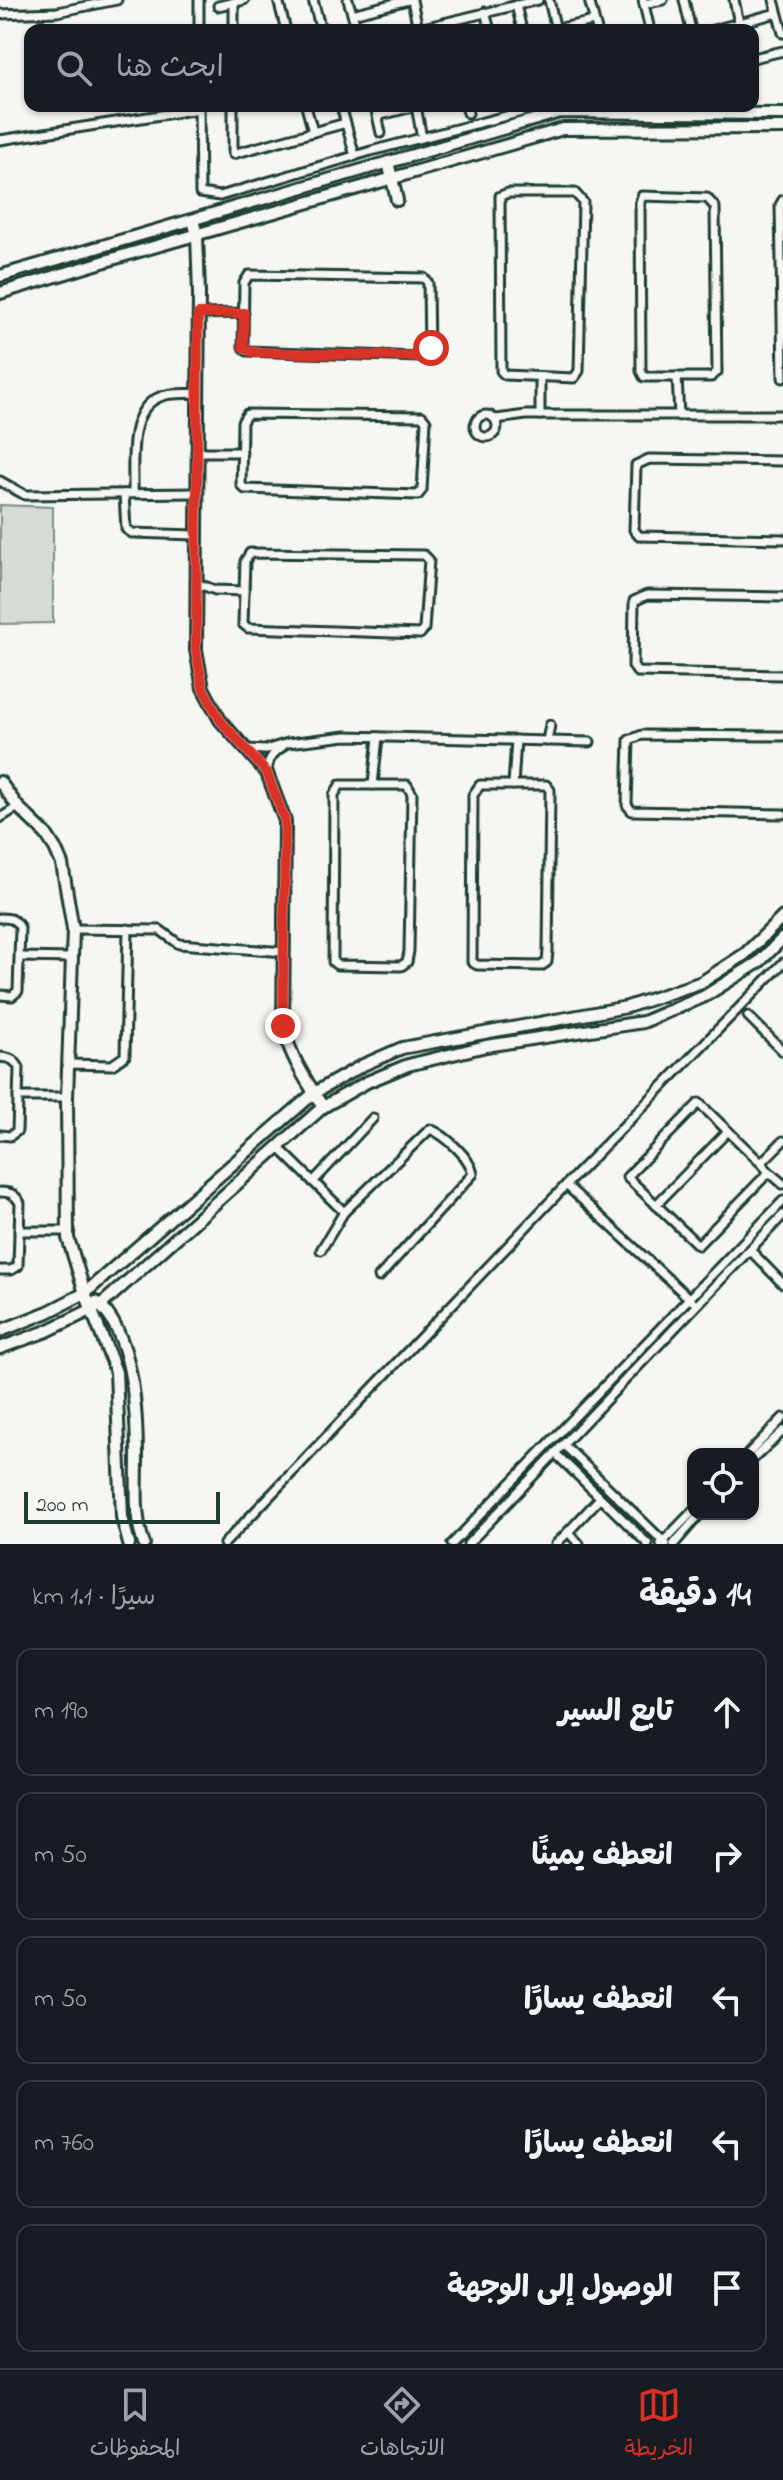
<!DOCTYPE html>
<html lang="ar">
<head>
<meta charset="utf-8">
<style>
  :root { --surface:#171b24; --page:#242831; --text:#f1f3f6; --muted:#9ea1a6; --line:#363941; --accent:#d93025 }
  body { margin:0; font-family:"Indie Flower","Playpen Sans Arabic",sans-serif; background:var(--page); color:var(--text); direction:rtl }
  .controls { position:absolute; right:24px; bottom:24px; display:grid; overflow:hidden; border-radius:16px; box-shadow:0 2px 6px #0004 }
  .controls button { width:72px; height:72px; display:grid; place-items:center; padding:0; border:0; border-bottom:2px solid var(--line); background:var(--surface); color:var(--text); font:40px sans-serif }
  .scale { position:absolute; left:24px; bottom:20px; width:196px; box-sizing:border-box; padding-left:8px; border:4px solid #1f3d34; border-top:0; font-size:22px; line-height:28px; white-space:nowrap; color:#1f3d34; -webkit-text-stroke:6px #f6f6f2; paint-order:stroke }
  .stop { position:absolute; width:24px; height:24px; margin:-18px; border:6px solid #d93025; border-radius:50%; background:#fff }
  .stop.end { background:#d93025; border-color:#fff; box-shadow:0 2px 8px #0008 }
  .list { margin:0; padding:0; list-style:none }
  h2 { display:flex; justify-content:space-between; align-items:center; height:104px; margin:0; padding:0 32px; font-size:34px }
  h2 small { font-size:26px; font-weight:400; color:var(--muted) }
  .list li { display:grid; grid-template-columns:52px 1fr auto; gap:24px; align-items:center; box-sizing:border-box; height:128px; margin:0 16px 16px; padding:0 16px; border:2px solid var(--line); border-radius:16px }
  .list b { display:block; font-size:30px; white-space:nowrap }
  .list em { font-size:26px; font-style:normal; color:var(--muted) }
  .icon { flex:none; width:44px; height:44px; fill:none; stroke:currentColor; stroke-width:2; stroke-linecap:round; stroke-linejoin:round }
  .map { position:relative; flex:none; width:783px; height:1544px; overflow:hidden; direction:ltr }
  .search { position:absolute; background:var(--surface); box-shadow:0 2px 6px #0004; left:24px; right:24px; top:24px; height:88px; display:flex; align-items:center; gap:20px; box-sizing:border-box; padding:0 28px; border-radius:16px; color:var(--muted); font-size:30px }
  .sheet { height:824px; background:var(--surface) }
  nav { display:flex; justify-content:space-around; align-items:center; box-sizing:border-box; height:112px; border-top:2px solid var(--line); background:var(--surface); font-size:22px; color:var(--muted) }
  nav a { display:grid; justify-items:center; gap:4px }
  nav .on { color:var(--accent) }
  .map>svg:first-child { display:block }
</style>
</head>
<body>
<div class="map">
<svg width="783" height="1544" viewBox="0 0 783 1544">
  <rect width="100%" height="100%" fill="#f6f6f2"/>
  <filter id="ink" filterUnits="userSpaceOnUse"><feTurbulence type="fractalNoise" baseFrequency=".0125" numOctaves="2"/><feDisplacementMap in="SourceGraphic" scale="16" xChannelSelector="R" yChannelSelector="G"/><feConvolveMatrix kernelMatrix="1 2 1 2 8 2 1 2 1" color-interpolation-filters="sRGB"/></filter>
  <g filter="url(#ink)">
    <polygon fill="#d6dbd6" stroke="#7a8c85" stroke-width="2" points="0,505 53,507 53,623 0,624"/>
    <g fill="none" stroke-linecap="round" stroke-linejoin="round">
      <defs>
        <g id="street">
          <polyline points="278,0 286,30"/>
          <polyline points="313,0 321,30"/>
          <polyline points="348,0 357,30"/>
          <polyline points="412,0 418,29"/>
          <polyline points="549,0 556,30"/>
          <polyline points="589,0 597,30"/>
          <polyline points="643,0 650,30"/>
          <polyline points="684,0 691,30"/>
          <polyline points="734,0 739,23"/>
          <polyline points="774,0 783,33"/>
          <polyline points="644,4 663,0"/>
          <polyline points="516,5 522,30"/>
          <polyline points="218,6 244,0"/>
          <polyline points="485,12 490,30"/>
          <polyline points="0,14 57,12 117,0"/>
          <polyline points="352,14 408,0"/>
          <polyline points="556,29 594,21"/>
          <polyline points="199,30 199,0"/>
          <polyline points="234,30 234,3"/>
          <polyline points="415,30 538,0"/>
          <polyline points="713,30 777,13"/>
          <polyline points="753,58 783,51"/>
          <polyline points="199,106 200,193 220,196 371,151 545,106"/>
          <polyline points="233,106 233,154 346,123"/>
          <polyline points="306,106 313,132"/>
          <polyline points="341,106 355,156"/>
          <polyline points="375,106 381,133"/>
          <polyline points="416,106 422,138"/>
          <polyline points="466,106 468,113"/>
          <polyline points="377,116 416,106"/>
          <polyline points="0,140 199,109"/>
          <polygon points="508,193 575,193 583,202 579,371 574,378 505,375 501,371 500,196"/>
          <polygon points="642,196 707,198 715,207 717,372 711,377 644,377 641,371 640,202"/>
          <polyline points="783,200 780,205 783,378"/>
          <polygon points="249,275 424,278 428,283 429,353 420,357 247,351 243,347 244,283"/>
          <polyline points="198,314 244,313"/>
          <polyline points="540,377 540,415"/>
          <polyline points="677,377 679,416"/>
          <polygon points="247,414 422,416 426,421 422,490 418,495 245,489 241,485 242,422"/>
          <circle cx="486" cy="426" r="11"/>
          <polyline points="496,419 526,415 783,415"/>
          <polyline points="196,452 242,452"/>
          <polyline points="783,461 649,459 636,465 634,530 639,536 783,539"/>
          <polyline points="0,481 25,495 196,493"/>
          <path d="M133 493C134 463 125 404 166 395 175 393 187 394 197 393"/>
          <polyline points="124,494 126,529 132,533 195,535"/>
          <polygon points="250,553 424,555 429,560 424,629 420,634 248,628 243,624 245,561"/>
          <polyline points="196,583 215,590 244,591"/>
          <polyline points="783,597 647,595 634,601 633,666 637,672 783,675"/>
          <polyline points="783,736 642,735 629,740 627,805 632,811 783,814"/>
          <polyline points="547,741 550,725"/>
          <polyline points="247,749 265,750 288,743 346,736 590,742"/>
          <path d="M267 773C268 759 271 755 282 747"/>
          <polygon points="340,785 407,785 412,794 409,951 407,962 401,966 337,965 333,962 334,795"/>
          <polyline points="373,785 378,737"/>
          <polygon points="480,785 546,785 550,790 548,951 547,962 541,966 477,965 472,962 473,795"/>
          <polyline points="513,785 516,740"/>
          <polyline points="0,818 18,807"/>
          <path d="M0 918C10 918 16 919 20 928L18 991 12 996 0 995"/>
          <polyline points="73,929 160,930 179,944 285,952"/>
          <polyline points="20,957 71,958"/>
          <polyline points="748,1016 783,1051"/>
          <path d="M0 1057C9 1058 15 1059 19 1068L17 1131 10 1136 0 1135"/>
          <polyline points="68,1064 112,1065 125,1056 128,929"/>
          <polyline points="18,1097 67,1097"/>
          <polyline points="278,1147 344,1212"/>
          <polyline points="761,1163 769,1172 698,1245 627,1177 699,1103 761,1163 783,1141"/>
          <polyline points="769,1172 783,1184"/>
          <polyline points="313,1182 373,1118"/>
          <polyline points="566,1185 692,1301"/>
          <path d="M0 1192C10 1192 15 1194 20 1203L18 1266 11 1270H0"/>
          <polyline points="656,1205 728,1131"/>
          <polyline points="19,1231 69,1231"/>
          <path d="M321 1250 344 1212 430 1129C445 1135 470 1157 473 1174L379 1277"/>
          <polyline points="750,1250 783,1284"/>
          <polyline points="564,1445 666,1544"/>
          <polyline points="555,1453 648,1544"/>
          <polyline points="748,1454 783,1418"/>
          <polyline points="753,1459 783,1431"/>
          <polyline points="224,1544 566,1185 783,963"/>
          <polyline points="452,1544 783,1201"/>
          <polyline points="468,1544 783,1215"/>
          <polyline points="556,1544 568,1532"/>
          <polyline points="579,1544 568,1532 600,1498"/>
          <polyline points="661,1544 693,1511"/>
          <polyline points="674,1544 700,1514"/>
        </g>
        <g id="secondary">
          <polyline points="388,162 397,200"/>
          <path d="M193 220 197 235 199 293 196 650 203 688 220 720 267 773 285 821 283 1026C290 1057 306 1080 323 1107"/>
          <polyline points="0,276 560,112 783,114"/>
          <polyline points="0,293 129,254 563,129 783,128"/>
          <polyline points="0,782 18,807 46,834 55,848 62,864 73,929 67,1097 68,1238 85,1293 116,1372 122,1517 129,1544"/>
          <path d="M96 1302C134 1332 137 1414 137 1459 137 1487 134 1517 144 1544"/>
          <polyline points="0,1331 48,1312 85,1293 314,1093 363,1065 402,1048 627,1007 702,982 745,954 783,917"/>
          <polyline points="0,1348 47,1331 101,1305 323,1107 367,1082 408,1065 486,1046 643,1022 705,996 759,962 783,938"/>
        </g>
      </defs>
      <use href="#street" stroke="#1f3d34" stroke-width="13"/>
      <use href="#secondary" stroke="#1f3d34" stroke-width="16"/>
      <use href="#street" stroke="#f6f6f2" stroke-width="7"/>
      <use href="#secondary" stroke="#f6f6f2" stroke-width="10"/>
    </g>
  </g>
  <g fill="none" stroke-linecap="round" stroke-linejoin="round" filter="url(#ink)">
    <polyline stroke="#d93025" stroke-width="10" points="283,1026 285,821 267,773 220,720 203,688 196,650 198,314 244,313 243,347 252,352 420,357 426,356 431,348"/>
  </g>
</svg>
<div class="controls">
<button><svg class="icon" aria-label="locate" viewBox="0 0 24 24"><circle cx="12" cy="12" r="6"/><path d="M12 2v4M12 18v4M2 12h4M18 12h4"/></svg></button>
</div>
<div class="scale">200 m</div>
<div class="stop" style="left:431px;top:348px"></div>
<div class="stop end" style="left:283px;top:1026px"></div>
<div class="search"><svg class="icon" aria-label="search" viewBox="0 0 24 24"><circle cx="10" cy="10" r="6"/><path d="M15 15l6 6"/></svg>ابحث هنا</div>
</div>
<section class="sheet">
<h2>14 دقيقة<small>سيرًا · 1.1 km</small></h2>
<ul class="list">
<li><svg class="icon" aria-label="ahead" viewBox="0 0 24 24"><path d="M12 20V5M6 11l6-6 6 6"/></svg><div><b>تابع السير</b></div><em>190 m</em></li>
<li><svg class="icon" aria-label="right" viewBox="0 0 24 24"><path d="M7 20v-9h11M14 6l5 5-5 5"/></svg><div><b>انعطف يمينًا</b></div><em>50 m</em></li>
<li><svg class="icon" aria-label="left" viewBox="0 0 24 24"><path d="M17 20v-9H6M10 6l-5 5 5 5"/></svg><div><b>انعطف يسارًا</b></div><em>50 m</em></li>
<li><svg class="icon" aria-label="left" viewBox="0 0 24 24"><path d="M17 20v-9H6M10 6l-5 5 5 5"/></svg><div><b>انعطف يسارًا</b></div><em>760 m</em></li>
<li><svg class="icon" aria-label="arrive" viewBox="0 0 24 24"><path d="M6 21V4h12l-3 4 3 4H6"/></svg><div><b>الوصول إلى الوجهة</b></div></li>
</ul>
</section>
<nav>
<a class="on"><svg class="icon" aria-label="map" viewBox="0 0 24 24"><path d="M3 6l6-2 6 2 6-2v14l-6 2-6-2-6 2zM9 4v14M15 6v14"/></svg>الخريطة</a>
<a><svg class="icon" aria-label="directions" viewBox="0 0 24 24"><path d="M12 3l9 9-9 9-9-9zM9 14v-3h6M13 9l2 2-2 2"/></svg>الاتجاهات</a>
<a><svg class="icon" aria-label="saved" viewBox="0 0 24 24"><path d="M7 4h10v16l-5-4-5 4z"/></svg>المحفوظات</a>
</nav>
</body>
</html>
